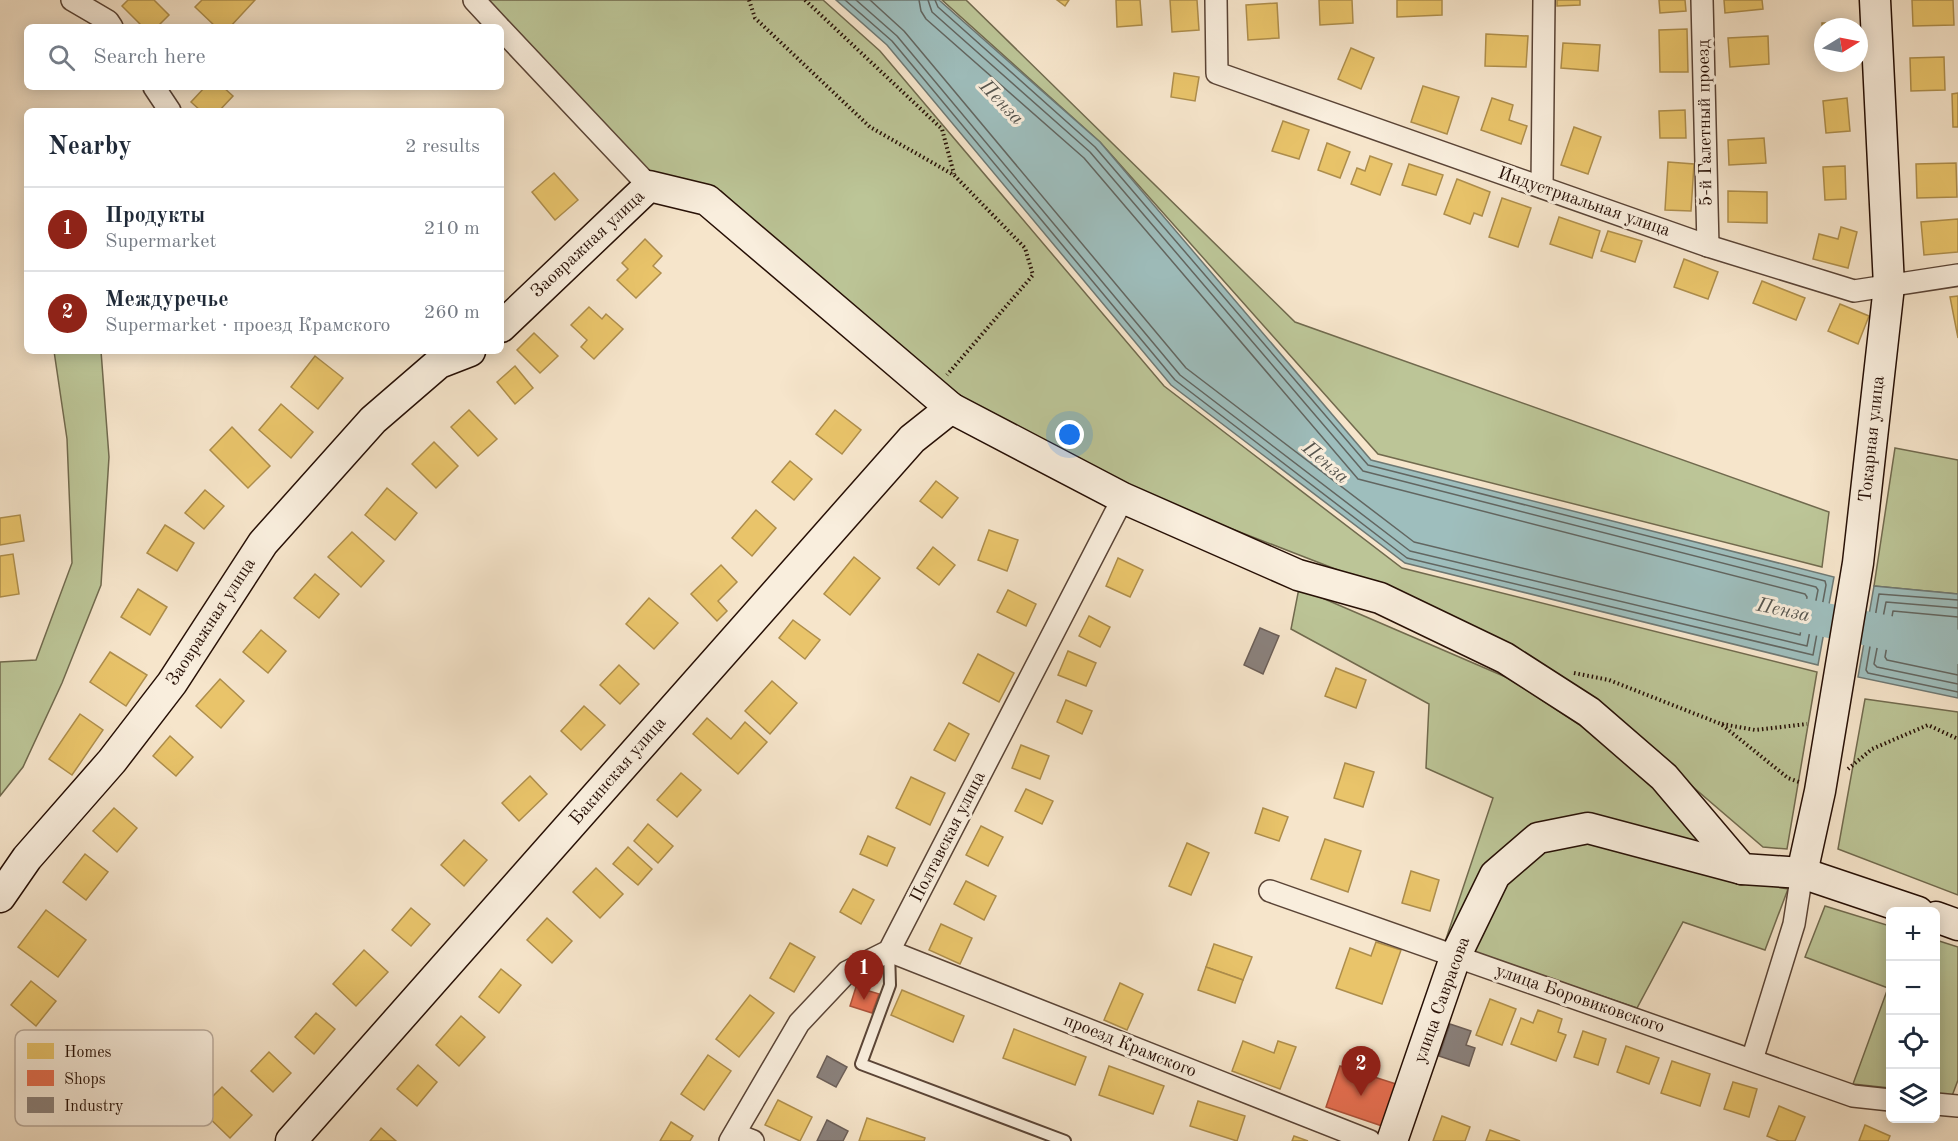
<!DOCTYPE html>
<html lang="en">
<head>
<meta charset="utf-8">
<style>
  :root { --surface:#fff; --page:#f6f6f7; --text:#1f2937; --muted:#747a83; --line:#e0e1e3; --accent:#8f2418 }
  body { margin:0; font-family:"Old Standard TT",serif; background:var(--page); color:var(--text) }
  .controls { position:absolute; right:18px; bottom:18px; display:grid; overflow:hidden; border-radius:9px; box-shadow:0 3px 15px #0003 }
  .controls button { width:54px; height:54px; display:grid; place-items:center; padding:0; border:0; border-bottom:2px solid var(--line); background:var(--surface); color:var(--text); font:30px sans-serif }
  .compass { position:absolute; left:1814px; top:18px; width:54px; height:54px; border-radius:50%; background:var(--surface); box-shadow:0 3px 15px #0003; rotate:80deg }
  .you { position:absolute; left:1070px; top:435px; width:21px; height:21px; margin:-15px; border:4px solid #fff; border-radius:50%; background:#1a73e8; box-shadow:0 0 0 9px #1a73e833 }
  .badge { display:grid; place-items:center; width:39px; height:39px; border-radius:50%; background:var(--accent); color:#fff; font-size:20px; font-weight:700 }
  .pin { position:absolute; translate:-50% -50px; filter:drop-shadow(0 2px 3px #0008) }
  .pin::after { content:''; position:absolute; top:32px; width:21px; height:18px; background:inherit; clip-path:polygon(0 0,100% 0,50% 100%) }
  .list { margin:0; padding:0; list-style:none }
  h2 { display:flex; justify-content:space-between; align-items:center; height:78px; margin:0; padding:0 24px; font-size:26px }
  h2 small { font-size:20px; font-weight:400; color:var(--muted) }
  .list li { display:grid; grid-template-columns:39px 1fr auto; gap:18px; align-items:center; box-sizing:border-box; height:84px; padding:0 24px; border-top:2px solid var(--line) }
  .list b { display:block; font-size:22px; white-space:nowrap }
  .list p { margin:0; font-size:20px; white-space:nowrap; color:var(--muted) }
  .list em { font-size:20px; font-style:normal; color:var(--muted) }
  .icon { flex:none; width:33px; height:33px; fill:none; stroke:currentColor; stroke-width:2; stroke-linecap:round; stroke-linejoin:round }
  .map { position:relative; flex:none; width:1958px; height:1141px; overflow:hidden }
  .search { position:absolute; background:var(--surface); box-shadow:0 3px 15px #0003; left:24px; top:24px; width:480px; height:66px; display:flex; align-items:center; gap:15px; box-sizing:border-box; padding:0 21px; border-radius:9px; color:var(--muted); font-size:22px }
  .panel { position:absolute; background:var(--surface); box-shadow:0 3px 15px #0003; left:24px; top:108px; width:480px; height:246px; border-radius:9px }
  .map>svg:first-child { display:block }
</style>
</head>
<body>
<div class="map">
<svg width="1958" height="1141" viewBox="0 0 1958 1141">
  <rect width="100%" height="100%" fill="#f6e5cb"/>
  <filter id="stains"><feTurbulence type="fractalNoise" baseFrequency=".00333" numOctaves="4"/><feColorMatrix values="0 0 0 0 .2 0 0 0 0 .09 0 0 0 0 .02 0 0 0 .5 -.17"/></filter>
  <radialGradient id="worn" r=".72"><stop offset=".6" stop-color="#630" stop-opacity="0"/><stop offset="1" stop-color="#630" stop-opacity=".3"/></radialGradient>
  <g fill="#bcc597" stroke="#716a4e" stroke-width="1.5">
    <polygon points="482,0 823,0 880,51 1164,386 1402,568 1817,672 1787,849 1763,847 1595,703 1433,607 1101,478 929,379 721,191 652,176"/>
    <polygon points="942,0 966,0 1295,322 1829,512 1822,567 1378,454 1100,142"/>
    <polygon points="54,351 101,351 109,457 101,585 62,683 23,767 0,796 0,662 36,660 72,563 67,439"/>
    <polygon points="1895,448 1958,460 1958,594 1874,586"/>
    <polygon points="1299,588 1508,678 1580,725 1651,783 1712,851 1592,815 1490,868 1445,942 1493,798 1426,768 1429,704 1291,629"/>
    <polygon points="1865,699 1958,712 1958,895 1838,849"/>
    <polygon points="1591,842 1697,872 1788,889 1765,950 1683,922 1637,1008 1472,952 1507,884 1542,852"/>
    <polygon points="1825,906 1890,926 1890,1088 1853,1084 1888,988 1805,957"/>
    <polygon points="1936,940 1958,947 1958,1080 1952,1096 1936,1094"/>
  </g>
  <g fill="#9ebebd" stroke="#6e7873" stroke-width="1.5">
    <polygon points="836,0 939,0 1100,142 1371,460 1834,577 1818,665 1405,563 1171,385 887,45"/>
    <polygon points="1874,586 1958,594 1958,698 1858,677"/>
  </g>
  <g fill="#e9c46a" stroke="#ae8e4c" stroke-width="1.5">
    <polygon points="128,0 154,0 169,15 157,27 143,27 122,6"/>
    <polygon points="202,0 255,0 230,27 216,27 195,7"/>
    <polygon points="1057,0 1069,0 1065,6"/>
    <polygon points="1116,0 1140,0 1142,25 1117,27"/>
    <polygon points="1170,0 1197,0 1199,30 1172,32"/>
    <polygon points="1319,0 1352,0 1353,23 1320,25"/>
    <polygon points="1397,0 1442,0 1442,15 1397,17"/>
    <polygon points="1557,0 1580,0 1580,5 1557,6"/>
    <polygon points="1659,0 1685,0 1686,11 1660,13"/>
    <polygon points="1724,0 1762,0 1763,9 1725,13"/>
    <polygon points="1912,0 1953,0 1954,25 1913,26"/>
    <polygon points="1277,3 1279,38 1248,40 1246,5"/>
    <polygon points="1822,23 1846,23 1846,27 1823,27 1823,60"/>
    <polygon points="1687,29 1688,72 1660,72 1659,30"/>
    <polygon points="1486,34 1528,36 1526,67 1485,66"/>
    <polygon points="1768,36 1769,64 1730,67 1728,38"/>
    <polygon points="1563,43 1600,45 1598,71 1561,68"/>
    <polygon points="1351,48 1374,58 1361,89 1338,79"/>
    <polygon points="1944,57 1945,90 1911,91 1910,58"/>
    <polygon points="1174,73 1199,77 1195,101 1171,97"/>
    <polygon points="1423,86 1459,97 1447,134 1411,122"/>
    <polygon points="205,87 223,87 233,96 219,111 201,111 191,102"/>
    <polygon points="1958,93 1958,127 1953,127 1952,94"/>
    <polygon points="1492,98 1513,105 1509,120 1527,126 1521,144 1481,130"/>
    <polygon points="1847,98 1850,131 1826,133 1823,101"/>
    <polygon points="1685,110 1686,138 1660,138 1659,111"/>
    <polygon points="1283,121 1309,130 1299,159 1272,151"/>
    <polygon points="1574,127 1601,137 1588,174 1561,165"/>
    <polygon points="1764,138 1766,163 1729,165 1728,140"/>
    <polygon points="1327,143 1350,152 1340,178 1318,170"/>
    <polygon points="1370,156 1392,164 1380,195 1351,184 1357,168 1365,171"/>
    <polygon points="1668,162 1694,164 1691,211 1665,210"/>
    <polygon points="1956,163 1957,197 1917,198 1916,164"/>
    <polygon points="1409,164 1443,175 1436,195 1402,185"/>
    <polygon points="1845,166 1846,199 1825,200 1823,167"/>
    <polygon points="554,173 578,200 555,220 532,192"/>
    <polygon points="1457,179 1490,192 1482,216 1474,213 1470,224 1444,214"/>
    <polygon points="1728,191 1767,192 1767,223 1728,222"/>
    <polygon points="1502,198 1531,208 1518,247 1489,237"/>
    <polygon points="1559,217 1600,231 1592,258 1550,244"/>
    <polygon points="1958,219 1958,252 1924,255 1921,222"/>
    <polygon points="1841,227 1857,232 1848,268 1813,259 1819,234 1838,239"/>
    <polygon points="1608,231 1642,241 1635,262 1601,251"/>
    <polygon points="645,239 662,256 653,266 661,273 636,298 617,280 628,269 622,263"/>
    <polygon points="1684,259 1718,272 1708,299 1674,287"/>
    <polygon points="1762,281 1805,298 1796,320 1753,303"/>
    <polygon points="1958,296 1958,338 1950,297"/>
    <polygon points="1840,304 1869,316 1858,344 1828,331"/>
    <polygon points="589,307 602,319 606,314 623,329 594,359 581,347 587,340 571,325"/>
    <polygon points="534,333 558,356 540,373 517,350"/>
    <polygon points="315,356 343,378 318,409 291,387"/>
    <polygon points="515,366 533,388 515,404 497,382"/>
    <polygon points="281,404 313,432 291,458 259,430"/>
    <polygon points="469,410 497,439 478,456 451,427"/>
    <polygon points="835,410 861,430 842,454 816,434"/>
    <polygon points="232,427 270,466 248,488 210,450"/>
    <polygon points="434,442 458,466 436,488 412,464"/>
    <polygon points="790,461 812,479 794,500 772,482"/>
    <polygon points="936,481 958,498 942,518 920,501"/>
    <polygon points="387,488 417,513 395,540 365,515"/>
    <polygon points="205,490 224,506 204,529 185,513"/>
    <polygon points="756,510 776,528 752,556 732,538"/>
    <polygon points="20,515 24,541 0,545 0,518"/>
    <polygon points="165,525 194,543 177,571 147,553"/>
    <polygon points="989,530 1018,540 1007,571 978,560"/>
    <polygon points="352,532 384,561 361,587 328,557"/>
    <polygon points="933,547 955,565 939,585 917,568"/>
    <polygon points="13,554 19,594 0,597 0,556"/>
    <polygon points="854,557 880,578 850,615 824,594"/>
    <polygon points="1118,558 1143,570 1130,597 1106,586"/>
    <polygon points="721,565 737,582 718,601 727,611 717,621 691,594"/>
    <polygon points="315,574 339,594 319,618 294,598"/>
    <polygon points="138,589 167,607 150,635 121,617"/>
    <polygon points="1008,590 1036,604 1026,626 997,612"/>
    <polygon points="649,598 678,623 654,649 626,624"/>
    <polygon points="1089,616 1110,627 1100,647 1079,636"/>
    <polygon points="793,620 820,640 805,659 779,638"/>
    <polygon points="261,630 286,651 268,673 243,652"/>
    <polygon points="1068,651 1096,663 1086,686 1058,675"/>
    <polygon points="110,652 147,675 126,706 90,682"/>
    <polygon points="978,654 1014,673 999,702 963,683"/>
    <polygon points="619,665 639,684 620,704 600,685"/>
    <polygon points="1336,668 1366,680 1356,708 1325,696"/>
    <polygon points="220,679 244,701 221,728 196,706"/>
    <polygon points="772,681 797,703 770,734 745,711"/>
    <polygon points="1066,700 1092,711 1082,734 1057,722"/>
    <polygon points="584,706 605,725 581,750 561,731"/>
    <polygon points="80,714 103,730 72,775 49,759"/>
    <polygon points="707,718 731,739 745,722 767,742 738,774 693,734"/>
    <polygon points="949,723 969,734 955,761 934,750"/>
    <polygon points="170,736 193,757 176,776 153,756"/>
    <polygon points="1021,745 1049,756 1040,779 1012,768"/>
    <polygon points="1345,763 1374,772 1363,807 1334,798"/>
    <polygon points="681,773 701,790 677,817 657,800"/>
    <polygon points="530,776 547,794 519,821 502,803"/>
    <polygon points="911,777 945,793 930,825 896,808"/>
    <polygon points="1026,789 1053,801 1042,824 1015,811"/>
    <polygon points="114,808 137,828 117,852 93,831"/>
    <polygon points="1263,808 1288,817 1279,841 1255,833"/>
    <polygon points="648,824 673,846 658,863 634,841"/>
    <polygon points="981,826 1003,837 988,866 966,855"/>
    <polygon points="868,836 895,848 887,866 860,854"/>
    <polygon points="1325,839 1361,851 1348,892 1311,879"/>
    <polygon points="464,840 487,860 464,886 441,865"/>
    <polygon points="1187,843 1209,853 1191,895 1169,886"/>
    <polygon points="628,847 652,869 638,885 613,864"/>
    <polygon points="85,854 108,872 86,900 63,882"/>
    <polygon points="596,868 623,894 600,918 573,892"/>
    <polygon points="1411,871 1439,880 1430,911 1402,903"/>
    <polygon points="966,881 996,896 984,920 954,904"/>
    <polygon points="853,889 874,900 861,924 840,912"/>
    <polygon points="411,908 430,924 411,946 392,930"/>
    <polygon points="46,910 86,940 58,977 18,947"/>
    <polygon points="547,918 572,941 552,963 527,940"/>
    <polygon points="941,924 972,938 960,964 929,950"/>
    <polygon points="1376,942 1401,950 1382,1004 1336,988 1350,948 1371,956"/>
    <polygon points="790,943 815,957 794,992 770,978"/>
    <polygon points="1214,944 1252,957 1243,980 1206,967"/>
    <polygon points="364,950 388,972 356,1006 333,984"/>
    <polygon points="1206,967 1243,980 1235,1003 1198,990"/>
    <polygon points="501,969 521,985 499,1013 479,997"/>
    <polygon points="31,981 56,1001 36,1026 11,1005"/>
    <polygon points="1120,983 1143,994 1127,1030 1104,1020"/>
    <polygon points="902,990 964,1016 953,1042 891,1015"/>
    <polygon points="750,995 774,1013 739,1057 716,1039"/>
    <polygon points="1490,999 1516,1009 1502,1045 1476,1035"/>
    <polygon points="1538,1010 1562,1019 1558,1032 1566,1035 1556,1061 1511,1044 1521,1018 1533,1023"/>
    <polygon points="316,1013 335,1029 314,1054 295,1037"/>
    <polygon points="461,1016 485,1037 459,1066 436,1045"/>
    <polygon points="1014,1029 1086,1057 1075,1085 1003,1058"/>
    <polygon points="1583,1031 1606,1039 1598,1065 1574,1057"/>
    <polygon points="1243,1041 1274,1053 1278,1041 1296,1047 1280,1089 1232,1071"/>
    <polygon points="1626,1046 1659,1058 1649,1084 1617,1072"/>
    <polygon points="269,1052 291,1073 273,1092 251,1071"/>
    <polygon points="708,1055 731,1071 704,1110 681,1094"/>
    <polygon points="1672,1061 1710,1074 1700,1106 1661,1093"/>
    <polygon points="418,1065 437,1082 417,1106 397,1089"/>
    <polygon points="1109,1066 1164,1086 1153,1114 1099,1095"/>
    <polygon points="1733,1082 1757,1089 1749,1117 1724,1109"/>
    <polygon points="222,1087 252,1115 230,1138 200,1109"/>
    <polygon points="778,1100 812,1117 800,1141 765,1125"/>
    <polygon points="1198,1101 1245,1116 1237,1141 1190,1126"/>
    <polygon points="1779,1106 1805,1117 1795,1141 1779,1141 1767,1136"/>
    <polygon points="1442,1116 1470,1127 1465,1141 1433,1141"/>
    <polygon points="867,1118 925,1138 924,1141 859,1141"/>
    <polygon points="671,1122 693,1136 690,1141 660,1141"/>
    <polygon points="1865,1125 1890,1136 1888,1141 1859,1141"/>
    <polygon points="381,1128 396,1141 370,1141"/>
    <polygon points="1490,1130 1520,1141 1486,1141"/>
    <polygon points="1294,1136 1308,1141 1292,1141"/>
  </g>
  <g fill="#e76f51" stroke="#ad523a" stroke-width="1.5">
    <polygon points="856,987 879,994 872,1013 850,1006"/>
    <polygon points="1340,1066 1396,1084 1382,1126 1326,1107"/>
  </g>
  <g fill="#8a817c" stroke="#6c5f58" stroke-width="1.5">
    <polygon points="1260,628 1279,636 1263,674 1244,665"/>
    <polygon points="1450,1024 1471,1031 1466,1045 1475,1048 1469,1066 1439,1056"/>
    <polygon points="827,1056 847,1067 836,1087 817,1077"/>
    <polygon points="827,1120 848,1131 843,1141 817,1141"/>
  </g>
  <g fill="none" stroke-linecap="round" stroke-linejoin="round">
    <g stroke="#626661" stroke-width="1.5">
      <polyline points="845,0 892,41 1175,380 1407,558 1813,655 1826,585 1825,581 1368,465 1095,147 938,7 935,0"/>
      <polyline points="856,0 897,36 1180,375 1410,551 1807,646 1818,590 1816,587 1363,471 1090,152 932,12 928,0"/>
      <polyline points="870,0 904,31 1186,368 1414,542 1800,635 1807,597 1805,594 1358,479 1084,158 926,19 921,11 919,0"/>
      <polyline points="1958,600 1879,594 1866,670 1868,673 1958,692"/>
      <polyline points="1958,608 1886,602 1874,664 1877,667 1958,684"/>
      <polyline points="1958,617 1893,611 1885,657 1887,660 1958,675"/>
    </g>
    <polyline stroke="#9ebebd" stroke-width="34" points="1781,611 1958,647"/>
    <defs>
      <polyline id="lane" points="889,951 890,985 861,1064 1065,1141"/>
      <g id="street">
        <polyline points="72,0 108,21 112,27"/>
        <polyline points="474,0 499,27"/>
        <polyline points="1216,0 1217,73 1708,246 1854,291 1958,275"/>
        <polyline points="1702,0 1708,246"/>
        <polyline points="501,29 649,186"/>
        <polyline points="154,87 170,111"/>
        <polyline points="1542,187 1544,0"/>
        <polyline points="1270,891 1853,1096 1890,1100"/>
        <polyline points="889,951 1370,1141"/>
        <polyline points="1752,1060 1794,924 1802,873"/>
        <polyline points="1936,1104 1958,1106"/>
        <polyline points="735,1134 753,1141"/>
        <polyline points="730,1141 799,1023 847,972 889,951 1123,498"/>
      </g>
      <g id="secondary">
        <polyline points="501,327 649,186 707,200 951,408 1123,498 1298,575 1380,598 1505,658 1589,712 1664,777 1742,869 1802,873 1918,912"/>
        <polyline points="1802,873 1820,791 1858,563 1889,286 1875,0"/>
        <polyline points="0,897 27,858 112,761 172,683 263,543 373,420 439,363 470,351"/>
        <polyline points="1936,917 1958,925"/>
        <polyline points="291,1141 912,439 951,408"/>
        <polyline points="1392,1141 1456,955 1495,875 1538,838 1588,828 1742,869"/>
      </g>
    </defs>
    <use href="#lane" stroke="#5a4436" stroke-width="14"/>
    <use href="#street" stroke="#5a4436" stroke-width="24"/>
    <use href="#secondary" stroke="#260f05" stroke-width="33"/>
    <g stroke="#260f05" stroke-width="4" stroke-dasharray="1.5 3" stroke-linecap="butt">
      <polyline points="749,0 755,18 870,127 954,175 1025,248 1033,275 947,375"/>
      <polyline points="805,0 942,129 954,174"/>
      <polyline points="1574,673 1609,680 1721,724 1788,778 1799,782"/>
      <polyline points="1722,724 1755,730 1807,724"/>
      <polyline points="1848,769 1872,749 1928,725 1958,739"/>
    </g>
    <use href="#lane" stroke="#f9eedd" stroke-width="10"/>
    <use href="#street" stroke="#f9eedd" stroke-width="21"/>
    <use href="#secondary" stroke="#f9eedd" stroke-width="30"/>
  </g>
  <g text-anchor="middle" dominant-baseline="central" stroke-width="6" stroke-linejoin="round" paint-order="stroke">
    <g font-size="18" fill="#260f05" stroke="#f9eedd">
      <text transform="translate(1705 123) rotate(-91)">5-й Галетный проезд</text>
      <text transform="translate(1584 202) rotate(19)">Индустриальная улица</text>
      <text transform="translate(588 244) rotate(-43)">Заовражная улица</text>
      <text transform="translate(1872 439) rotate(-84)">Токарная улица</text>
      <text transform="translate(211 622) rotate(-57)">Заовражная улица</text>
      <text transform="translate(618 771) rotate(-49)">Бакинская улица</text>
      <text transform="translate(948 837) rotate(-63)">Полтавская улица</text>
      <text transform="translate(1580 999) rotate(19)">улица Боровиковского</text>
      <text transform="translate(1442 1000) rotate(-70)">улица Саврасова</text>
      <text transform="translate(1130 1046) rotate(22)">проезд Крамского</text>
    </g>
    <g font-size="20" font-style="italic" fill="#56554f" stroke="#f9eedd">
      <text transform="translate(1001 103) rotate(46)">Пенза</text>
      <text transform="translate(1325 463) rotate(40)">Пенза</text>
      <text transform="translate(1783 611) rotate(12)">Пенза</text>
    </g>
  </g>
  <rect x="15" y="1030" width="198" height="96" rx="9" fill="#f9eedd" stroke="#baab9c" stroke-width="1.5"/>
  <rect x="27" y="1043" width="27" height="16" fill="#e9c46a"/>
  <rect x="27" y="1070" width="27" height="16" fill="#e76f51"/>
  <rect x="27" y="1097" width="27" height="16" fill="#8a817c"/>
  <g font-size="16" fill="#260f05">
    <text x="64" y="1057">Homes</text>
    <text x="64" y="1084">Shops</text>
    <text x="64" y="1111">Industry</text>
  </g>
  <rect width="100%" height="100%" filter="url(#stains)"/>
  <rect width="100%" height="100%" fill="url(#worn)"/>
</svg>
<div class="controls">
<button>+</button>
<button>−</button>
<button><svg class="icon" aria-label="locate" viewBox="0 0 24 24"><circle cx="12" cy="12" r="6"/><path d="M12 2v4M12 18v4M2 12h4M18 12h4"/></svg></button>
<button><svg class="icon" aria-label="layers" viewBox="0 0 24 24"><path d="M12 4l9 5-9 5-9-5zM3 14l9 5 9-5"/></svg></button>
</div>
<svg class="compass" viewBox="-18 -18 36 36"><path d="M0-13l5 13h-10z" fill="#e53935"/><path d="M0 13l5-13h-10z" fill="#747a83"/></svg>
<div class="you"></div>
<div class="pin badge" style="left:864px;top:1000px">1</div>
<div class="pin badge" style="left:1361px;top:1096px">2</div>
<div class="search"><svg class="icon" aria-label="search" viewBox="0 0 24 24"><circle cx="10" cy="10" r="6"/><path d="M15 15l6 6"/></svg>Search here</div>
<section class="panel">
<h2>Nearby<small>2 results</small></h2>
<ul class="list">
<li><span class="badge">1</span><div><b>Продукты</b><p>Supermarket</p></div><em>210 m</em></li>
<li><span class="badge">2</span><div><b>Междуречье</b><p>Supermarket · проезд Крамского</p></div><em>260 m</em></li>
</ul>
</section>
</div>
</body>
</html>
